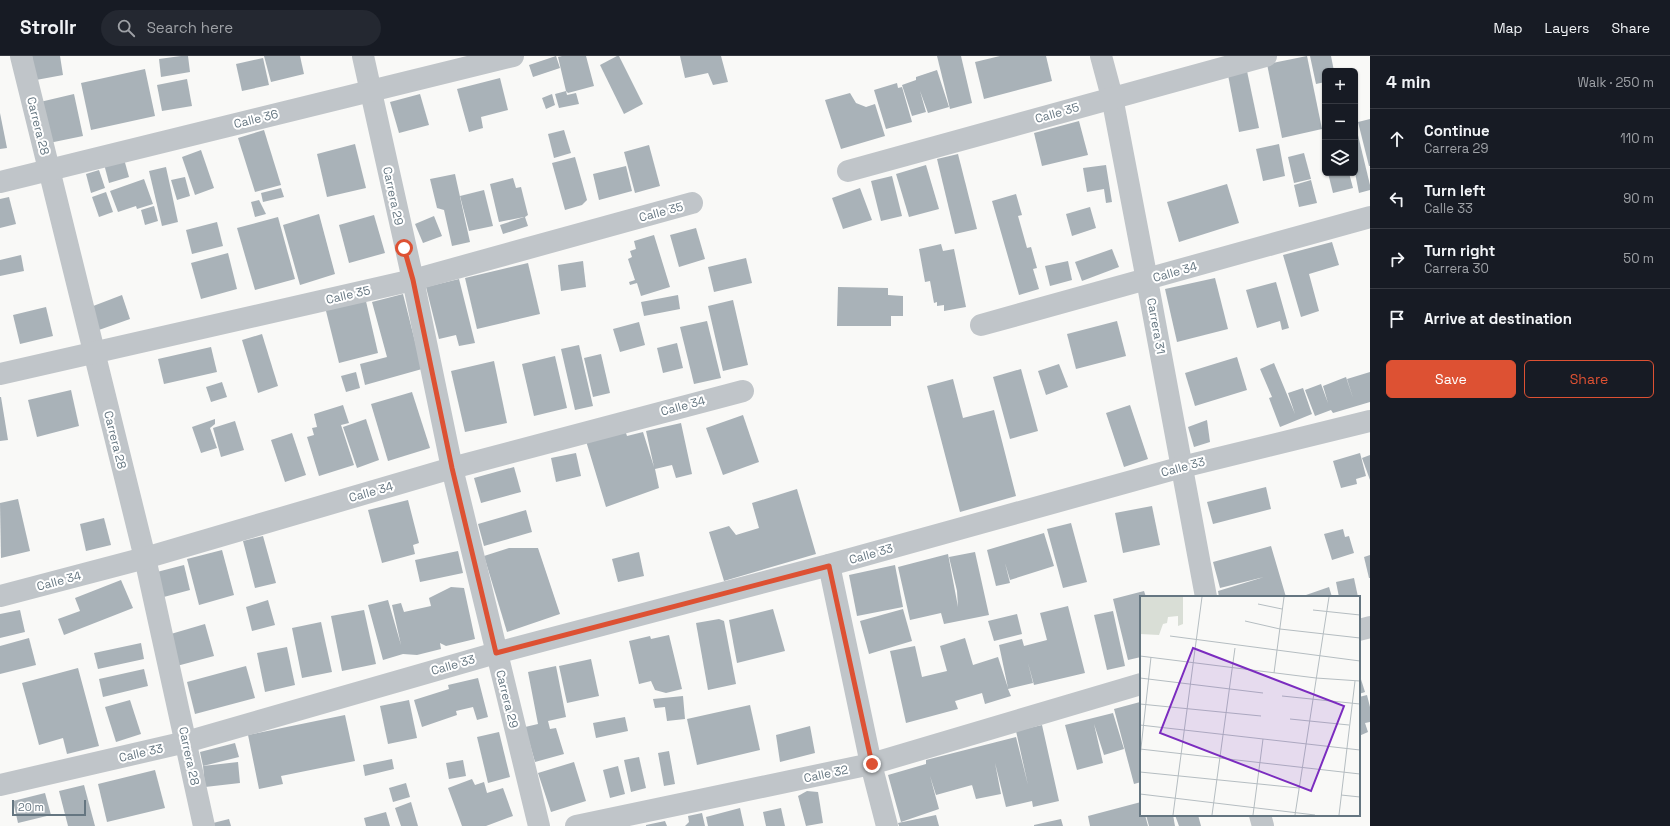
<!DOCTYPE html>
<html lang="en">
<head>
<meta charset="utf-8">
<style>
  :root { --surface:#171b24; --page:#242831; --text:#f1f3f6; --muted:#9ea1a6; --line:#363941; --accent:#dd5133 }
  body { margin:0; font-family:"Space Grotesk",sans-serif; background:var(--page); color:var(--text) }
  .controls { position:absolute; right:12px; top:12px; display:grid; overflow:hidden; border-radius:6px; box-shadow:0 1px 3px #0004 }
  .controls button { width:36px; height:36px; display:grid; place-items:center; padding:0; border:0; border-bottom:1px solid var(--line); background:var(--surface); color:var(--text); font:20px sans-serif }
  .scale { position:absolute; left:12px; bottom:10px; width:74px; box-sizing:border-box; padding-left:4px; border:2px solid #657681; border-top:0; font-size:11px; line-height:14px; white-space:nowrap; color:#657681; -webkit-text-stroke:3px #fff; paint-order:stroke }
  .stop { position:absolute; width:12px; height:12px; margin:-9px; border:3px solid #dd5133; border-radius:50%; background:#fff }
  .stop.end { background:#dd5133; border-color:#fff; box-shadow:0 1px 4px #0008 }
  .list { margin:0; padding:0; list-style:none }
  h2 { display:flex; justify-content:space-between; align-items:center; height:52px; margin:0; padding:0 16px; font-size:17px }
  h2 small { font-size:13px; font-weight:400; color:var(--muted) }
  .list li { display:grid; grid-template-columns:26px 1fr auto; gap:12px; align-items:center; box-sizing:border-box; height:60px; padding:0 16px; border-top:1px solid var(--line) }
  .list b { display:block; font-size:15px; white-space:nowrap }
  .list p { margin:0; font-size:13px; white-space:nowrap; color:var(--muted) }
  .list em { font-size:13px; font-style:normal; color:var(--muted) }
  .actions { display:flex; gap:8px; padding:12px 16px }
  .actions a { flex:1; padding:9px 0; border:1px solid var(--accent); border-radius:6px; text-align:center; font-size:14px; color:var(--accent) }
  .actions .main { background:var(--accent); color:#fff }
  .icon { flex:none; width:22px; height:22px; fill:none; stroke:currentColor; stroke-width:2; stroke-linecap:round; stroke-linejoin:round }
  .map { position:relative; flex:none; width:1370px; height:770px; overflow:hidden }
  header { display:flex; align-items:center; gap:24px; box-sizing:border-box; height:56px; padding:0 20px; background:var(--surface); border-bottom:1px solid var(--line) }
  header strong { font-size:19px }
  nav { display:flex; gap:22px; margin-inline-start:auto; font-size:14px }
  .search { width:280px; height:36px; background:var(--page); display:flex; align-items:center; gap:10px; box-sizing:border-box; padding:0 14px; border-radius:22px; color:var(--muted); font-size:15px }
  main { display:flex }
  aside { flex:1; background:var(--surface) }
  .map>svg:first-child { display:block }
</style>
</head>
<body>
<header>
<strong>Strollr</strong>
<div class="search"><svg class="icon" aria-label="search" viewBox="0 0 24 24"><circle cx="10" cy="10" r="6"/><path d="M15 15l6 6"/></svg>Search here</div>
<nav><a>Map</a><a>Layers</a><a>Share</a></nav>
</header>
<main>
<div class="map">
<svg width="1370" height="770" viewBox="0 0 1370 770">
  <rect width="100%" height="100%" fill="#f9f9f7"/>
  <g fill="#a9b2b8">
    <polygon points="32,0 60,0 63,19 36,24"/>
    <polygon points="181,0 188,0 190,16 161,21 159,3"/>
    <polygon points="264,0 300,0 304,18 271,26"/>
    <polygon points="556,0 560,12 533,21 529,9"/>
    <polygon points="562,0 586,0 594,30 568,37 566,35 567,39 576,37 579,48 559,52 555,38 566,35 558,1"/>
    <polygon points="617,0 619,0 643,48 624,58 600,9"/>
    <polygon points="680,0 704,0 705,5 704,0 721,0 728,26 713,29 708,17 685,22"/>
    <polygon points="937,0 961,0 972,47 950,53"/>
    <polygon points="1000,0 1046,0 1052,25 984,43 975,6"/>
    <polygon points="1307,0 1322,73 1282,82 1267,8"/>
    <polygon points="1310,0 1331,0 1334,15 1325,15 1325,26 1316,28"/>
    <polygon points="263,2 269,29 242,35 236,8"/>
    <polygon points="145,13 155,60 91,74 81,27"/>
    <polygon points="937,14 949,51 928,57 920,35 926,56 912,60 902,29 916,24 916,21"/>
    <polygon points="1247,15 1259,72 1239,76 1228,19"/>
    <polygon points="500,22 508,54 481,61 483,72 469,76 457,33"/>
    <polygon points="187,23 192,50 162,55 157,29"/>
    <polygon points="897,27 898,32 902,31 912,66 886,73 874,34"/>
    <polygon points="850,37 856,47 866,51 875,48 885,80 841,93 825,44"/>
    <polygon points="74,38 83,80 49,87 40,46"/>
    <polygon points="420,38 429,69 399,77 390,46"/>
    <polygon points="552,38 555,49 546,53 542,42"/>
    <polygon points="0,57 7,92 0,93"/>
    <polygon points="1370,63 1370,110 1369,110 1358,66"/>
    <polygon points="1079,65 1088,99 1042,110 1034,77"/>
    <polygon points="1356,71 1370,129 1370,134 1359,137 1355,117"/>
    <polygon points="264,74 281,129 255,136 238,82"/>
    <polygon points="564,74 571,97 554,102 548,78"/>
    <polygon points="355,88 366,132 327,141 317,98"/>
    <polygon points="1279,88 1285,120 1263,125 1256,93"/>
    <polygon points="649,89 660,130 635,137 624,96"/>
    <polygon points="201,94 214,132 195,139 182,101"/>
    <polygon points="1304,97 1311,123 1294,127 1288,101"/>
    <polygon points="958,98 977,173 955,178 937,103"/>
    <polygon points="575,101 587,144 582,149 565,154 552,107"/>
    <polygon points="124,103 129,121 109,127 104,108"/>
    <polygon points="926,109 939,153 909,161 896,118"/>
    <polygon points="1106,109 1112,146 1106,147 1104,133 1087,136 1083,112"/>
    <polygon points="626,110 632,135 599,144 593,118"/>
    <polygon points="166,111 178,166 162,170 149,115"/>
    <polygon points="99,114 105,132 91,137 86,118"/>
    <polygon points="1328,117 1349,117 1353,132 1333,137"/>
    <polygon points="455,118 470,186 452,190 444,154 437,152 430,123"/>
    <polygon points="892,120 902,160 881,165 871,125"/>
    <polygon points="185,121 190,140 177,144 171,124"/>
    <polygon points="513,122 516,132 521,131 528,159 525,161 528,170 503,178 500,169 524,161 499,166 490,128"/>
    <polygon points="144,123 153,148 137,153 136,150 118,156 110,135"/>
    <polygon points="1311,124 1317,147 1299,151 1294,129"/>
    <polygon points="1227,128 1239,167 1179,186 1167,146"/>
    <polygon points="281,132 284,141 263,146 261,137"/>
    <polygon points="860,132 872,164 843,173 832,142"/>
    <polygon points="484,134 493,170 469,175 460,140"/>
    <polygon points="106,136 113,156 99,161 92,141"/>
    <polygon points="1016,138 1022,159 1018,160 1027,192 1031,191 1037,212 1033,213 1039,233 1019,239 992,145"/>
    <polygon points="9,141 16,168 0,172 0,143"/>
    <polygon points="259,144 266,158 255,161 251,146"/>
    <polygon points="154,150 158,165 145,169 141,154"/>
    <polygon points="1090,151 1096,172 1072,180 1066,158"/>
    <polygon points="319,158 335,218 300,229 283,169"/>
    <polygon points="374,159 385,197 349,207 339,169"/>
    <polygon points="434,160 442,180 423,187 415,168"/>
    <polygon points="278,161 295,223 255,234 237,172"/>
    <polygon points="217,166 223,190 192,198 186,174"/>
    <polygon points="696,172 705,203 679,211 670,179"/>
    <polygon points="654,179 670,231 641,240 637,227 630,229 629,226 635,224 628,203 632,201 630,195 636,193 634,185"/>
    <polygon points="1332,186 1339,209 1309,218 1319,255 1301,261 1283,199"/>
    <polygon points="941,188 943,195 954,193 966,251 944,255 944,249 937,250 937,246 934,247 930,225 925,226 919,193"/>
    <polygon points="1112,193 1119,211 1082,225 1075,206"/>
    <polygon points="228,197 237,233 201,243 191,207"/>
    <polygon points="21,199 24,215 0,220 0,204"/>
    <polygon points="746,202 752,227 714,236 708,211"/>
    <polygon points="583,205 586,231 561,235 558,209"/>
    <polygon points="1068,205 1072,224 1050,230 1045,210"/>
    <polygon points="528,207 540,258 477,273 465,222"/>
    <polygon points="1215,222 1228,273 1177,286 1165,233"/>
    <polygon points="459,223 475,287 459,290 456,279 439,283 426,231"/>
    <polygon points="1276,226 1289,272 1282,274 1280,265 1257,272 1246,234"/>
    <polygon points="838,231 888,232 888,239 903,240 903,260 891,260 891,270 837,270"/>
    <polygon points="403,238 422,313 365,329 360,308 387,301 372,246"/>
    <polygon points="122,239 130,263 96,275 88,252"/>
    <polygon points="678,239 680,253 644,260 641,246"/>
    <polygon points="365,241 378,297 339,307 325,251"/>
    <polygon points="733,244 748,309 723,315 708,250"/>
    <polygon points="46,251 53,280 20,288 13,259"/>
    <polygon points="707,265 721,322 694,328 680,271"/>
    <polygon points="1117,265 1126,300 1076,313 1067,278"/>
    <polygon points="639,266 645,289 620,296 613,273"/>
    <polygon points="262,278 278,330 258,337 242,284"/>
    <polygon points="677,287 683,312 663,317 657,292"/>
    <polygon points="579,289 593,350 575,354 561,293"/>
    <polygon points="211,291 217,316 164,328 158,303"/>
    <polygon points="601,298 610,337 593,341 584,302"/>
    <polygon points="555,300 567,352 534,360 522,308"/>
    <polygon points="1237,301 1247,334 1195,350 1185,317"/>
    <polygon points="494,305 507,367 465,376 451,315"/>
    <polygon points="1274,307 1295,358 1288,337 1303,332 1312,358 1280,371 1269,342 1272,341 1260,313"/>
    <polygon points="1059,308 1068,331 1046,339 1038,315"/>
    <polygon points="1021,313 1038,375 1010,383 993,321"/>
    <polygon points="356,316 360,332 346,336 341,320"/>
    <polygon points="1370,316 1370,346 1333,357 1331,354 1315,360 1305,334 1321,328 1328,347 1323,330 1346,321 1353,342 1347,323"/>
    <polygon points="953,323 963,362 994,354 1016,440 960,456 927,330"/>
    <polygon points="222,326 227,341 211,346 206,331"/>
    <polygon points="71,334 79,370 37,381 28,344"/>
    <polygon points="412,336 430,392 388,405 371,348"/>
    <polygon points="0,341 1,341 8,384 0,385"/>
    <polygon points="343,349 349,367 341,369 354,409 319,420 307,381 314,379 312,372 317,371 314,358"/>
    <polygon points="1130,349 1148,403 1124,411 1106,357"/>
    <polygon points="743,359 759,406 723,419 706,372"/>
    <polygon points="215,363 215,368 210,372 217,392 201,397 192,371"/>
    <polygon points="366,363 379,404 357,412 343,371"/>
    <polygon points="1207,364 1210,386 1194,391 1188,371"/>
    <polygon points="235,365 244,394 221,401 213,372"/>
    <polygon points="681,367 692,418 676,422 672,409 655,413 659,432 606,451 586,385 625,374 627,380 643,376 654,411 646,375"/>
    <polygon points="292,377 306,419 285,426 271,384"/>
    <polygon points="576,397 581,420 556,426 551,402"/>
    <polygon points="1360,397 1366,420 1356,423 1357,428 1341,432 1333,405"/>
    <polygon points="1370,399 1370,424 1362,402"/>
    <polygon points="514,411 521,436 481,447 474,422"/>
    <polygon points="1266,431 1271,453 1213,468 1207,446"/>
    <polygon points="797,433 816,498 724,525 709,476 729,470 736,479 759,472 752,447"/>
    <polygon points="18,443 30,495 1,502 0,447"/>
    <polygon points="408,444 419,487 413,489 415,498 382,507 368,454"/>
    <polygon points="1152,450 1160,489 1123,497 1115,457"/>
    <polygon points="526,454 532,476 484,490 478,468"/>
    <polygon points="104,462 111,489 86,495 80,468"/>
    <polygon points="1071,467 1087,526 1063,532 1047,473"/>
    <polygon points="1343,473 1345,481 1349,480 1354,497 1332,504 1324,478"/>
    <polygon points="1044,477 1054,510 1010,524 1005,507 1010,527 996,530 987,494"/>
    <polygon points="263,480 276,527 255,532 243,485"/>
    <polygon points="1271,490 1286,541 1219,541 1218,535 1264,521 1220,532 1213,506"/>
    <polygon points="509,492 538,492 560,558 507,576 484,500"/>
    <polygon points="222,494 234,539 199,549 187,503"/>
    <polygon points="458,495 463,517 420,526 415,504"/>
    <polygon points="639,496 644,520 618,526 612,503"/>
    <polygon points="975,496 989,559 944,568 941,557 910,564 898,511 948,498 958,551 957,535 949,501"/>
    <polygon points="1370,499 1370,522 1369,522 1364,501"/>
    <polygon points="184,509 190,534 160,542 153,517"/>
    <polygon points="895,509 903,551 857,560 849,519"/>
    <polygon points="1354,522 1358,541 1339,541 1336,526"/>
    <polygon points="121,524 133,552 64,579 58,563 80,555 75,542"/>
    <polygon points="451,531 464,532 475,583 446,590 440,587 441,593 417,599 403,598 383,604 368,549 388,544 401,589 392,549 401,547 404,556 431,550 429,542"/>
    <polygon points="1329,531 1332,541 1307,541 1306,539"/>
    <polygon points="1144,535 1146,541 1141,541 1141,601 1128,604 1113,543"/>
    <polygon points="268,544 275,569 252,575 246,551"/>
    <polygon points="1068,550 1085,617 1034,629 1028,607 1033,627 1008,633 1011,640 985,648 982,637 955,645 958,653 906,667 890,595 915,590 922,621 947,615 940,590 965,582 973,609 998,601 1008,632 999,589 1022,583 1024,590 1047,584 1040,557"/>
    <polygon points="773,553 785,595 737,607 729,564"/>
    <polygon points="903,553 912,585 869,598 860,565"/>
    <polygon points="20,554 25,576 0,582 0,558"/>
    <polygon points="364,554 376,608 342,615 331,560"/>
    <polygon points="1113,555 1125,610 1107,614 1094,559"/>
    <polygon points="1017,558 1022,578 994,585 988,565"/>
    <polygon points="719,563 724,565 736,628 708,634 696,567"/>
    <polygon points="321,566 332,616 302,622 292,572"/>
    <polygon points="205,568 214,600 173,611 164,580"/>
    <polygon points="669,579 682,633 666,637 655,634 651,625 639,628 629,585 650,580 651,583"/>
    <polygon points="29,582 36,609 0,618 0,590"/>
    <polygon points="141,587 144,603 98,613 94,597"/>
    <polygon points="287,591 295,629 265,636 257,597"/>
    <polygon points="591,603 599,640 567,647 559,610"/>
    <polygon points="246,610 255,642 195,658 187,626"/>
    <polygon points="556,610 566,661 548,665 550,673 556,672 564,698 535,706 525,671 538,668 528,616"/>
    <polygon points="78,612 99,690 67,698 63,682 39,689 22,627"/>
    <polygon points="144,613 148,630 103,641 99,623"/>
    <polygon points="1359,617 1365,636 1359,638"/>
    <polygon points="478,622 488,661 477,664 473,651 456,655 457,659 422,671 414,644 449,633 448,629"/>
    <polygon points="1367,639 1370,651 1370,666 1365,667 1368,676 1359,680 1359,641"/>
    <polygon points="683,640 685,663 667,665 665,651 655,652 653,643"/>
    <polygon points="130,644 141,678 116,686 105,651"/>
    <polygon points="409,644 417,682 388,688 380,650"/>
    <polygon points="1140,646 1141,726 1134,728 1114,653"/>
    <polygon points="750,649 760,694 697,709 687,663"/>
    <polygon points="1113,657 1124,693 1104,699 1094,668 1103,707 1077,714 1065,669"/>
    <polygon points="345,659 355,705 281,720 283,728 259,733 248,679"/>
    <polygon points="625,661 628,675 596,682 593,667"/>
    <polygon points="1042,669 1059,745 1033,751 1032,745 1006,751 995,707 1001,738 976,743 970,722 972,729 936,739 930,720 939,753 901,766 888,719 926,708 926,704 1016,681 1028,729 1016,675"/>
    <polygon points="810,670 815,697 780,706 776,679"/>
    <polygon points="499,676 510,721 488,727 477,681"/>
    <polygon points="235,687 239,701 203,710 200,696"/>
    <polygon points="669,695 675,728 664,730 658,697"/>
    <polygon points="639,701 646,732 631,736 624,704"/>
    <polygon points="392,703 394,713 365,720 363,709"/>
    <polygon points="463,704 466,720 449,723 446,707"/>
    <polygon points="238,706 240,727 205,731 203,710"/>
    <polygon points="574,706 586,745 551,756 538,717"/>
    <polygon points="618,710 625,738 610,742 603,714"/>
    <polygon points="155,714 165,752 107,766 98,728"/>
    <polygon points="472,723 475,729 484,726 487,737 503,732 513,760 486,770 462,770 448,732"/>
    <polygon points="406,727 410,741 393,746 389,732"/>
    <polygon points="84,729 95,770 68,770 59,735"/>
    <polygon points="807,735 818,736 823,767 806,770 798,740"/>
    <polygon points="45,737 51,759 18,767 13,745"/>
    <polygon points="411,746 418,770 401,770 395,752"/>
    <polygon points="1141,746 1141,759 1145,759 1148,770 1090,770 1088,760"/>
    <polygon points="740,752 744,770 708,770 706,761"/>
    <polygon points="781,752 785,770 766,770 763,756"/>
    <polygon points="386,756 390,770 366,770 364,762"/>
    <polygon points="702,757 705,770 685,770 689,766 688,760"/>
    <polygon points="936,759 939,770 899,770 898,767"/>
    <polygon points="1146,759 1173,759 1175,770 1149,770"/>
    <polygon points="1175,759 1198,759 1201,770 1179,770"/>
    <polygon points="229,763 231,770 209,770 209,768"/>
    <polygon points="1061,763 1063,770 1034,770 1034,769"/>
    <polygon points="665,765 667,770 646,770 646,769"/>
  </g>
  <g fill="none" stroke-linecap="round" stroke-linejoin="round">
    <g stroke="#c0c5c9" stroke-width="22">
      <polyline points="21,0 145,502 204,770"/>
      <polyline points="363,0 413,224 452,412 539,770"/>
      <polyline points="1101,0 1112,41 1147,224 1206,541"/>
      <polyline points="848,115 1266,0"/>
      <polyline points="0,126 513,0"/>
      <polyline points="981,269 1370,161"/>
      <polyline points="0,318 413,224 692,147"/>
      <polyline points="829,509 871,708 887,770"/>
      <polyline points="0,540 145,502 452,412 743,335"/>
      <polyline points="1359,574 1370,571"/>
      <polyline points="0,729 186,686 496,597 829,509 1182,411 1370,365"/>
      <polyline points="1260,759 1263,770"/>
      <polyline points="576,770 871,708 1141,628"/>
    </g>
  </g>
  <g fill="none" stroke-linecap="round" stroke-linejoin="round">
    <polyline stroke="#dd5133" stroke-width="5" points="404,192 413,224 452,412 496,597 829,510 872,708"/>
  </g>
  <g text-anchor="middle" dominant-baseline="central" stroke-width="4" stroke-linejoin="round" paint-order="stroke">
    <g font-size="12" fill="#657681" stroke="#fff">
      <text transform="translate(1057 57) rotate(-16)">Calle 35</text>
      <text transform="translate(256 63) rotate(-14)">Calle 36</text>
      <text transform="translate(38 70) rotate(76)">Carrera 28</text>
      <text transform="translate(393 140) rotate(78)">Carrera 29</text>
      <text transform="translate(661 156) rotate(-15)">Calle 35</text>
      <text transform="translate(1175 216) rotate(-16)">Calle 34</text>
      <text transform="translate(348 239) rotate(-13)">Calle 35</text>
      <text transform="translate(1156 270) rotate(80)">Carrera 31</text>
      <text transform="translate(683 350) rotate(-15)">Calle 34</text>
      <text transform="translate(115 384) rotate(76)">Carrera 28</text>
      <text transform="translate(1183 411) rotate(-15)">Calle 33</text>
      <text transform="translate(371 436) rotate(-16)">Calle 34</text>
      <text transform="translate(871 498) rotate(-16)">Calle 33</text>
      <text transform="translate(59 525) rotate(-15)">Calle 34</text>
      <text transform="translate(453 609) rotate(-16)">Calle 33</text>
      <text transform="translate(507 643) rotate(76)">Carrera 29</text>
      <text transform="translate(141 697) rotate(-13)">Calle 33</text>
      <text transform="translate(189 700) rotate(78)">Carrera 28</text>
      <text transform="translate(826 718) rotate(-12)">Calle 32</text>
    </g>
  </g>
  <g transform="translate(1140 540)">
    <rect width="220" height="220" fill="#f9f9f7"/>
    <path d="M0 1H43V28L38 30V20L28 21 27 27 23 28 19 39 0 38Z" fill="#d9ded6"/>
    <path fill="none" stroke="#b5bdc1" stroke-width="1" d="M118 8 142 13M173 14 220 19M105 25 140 33 220 42M30 40 220 65M0 60 176 82 220 85M134 77 144 1M0 82 123 97M142 100 220 108M0 108 121 120M150 123 209 129M0 129 220 154M0 153 220 178M0 161 11 61M0 176 159 192M0 198 175 219M201 199 220 201M33 219 62 1M72 219 95 52M113 219 123 143M155 219 189 1M199 219 215 85"/>
    <path fill="#7b2cbf" fill-opacity="0.15" stroke="#7b2cbf" stroke-width="2" d="M53 52 204 110 171 195 20 137Z"/>
    <rect width="220" height="220" fill="none" stroke="#657681" stroke-width="2"/>
  </g>
</svg>
<div class="controls">
<button>+</button>
<button>−</button>
<button><svg class="icon" aria-label="layers" viewBox="0 0 24 24"><path d="M12 4l9 5-9 5-9-5zM3 14l9 5 9-5"/></svg></button>
</div>
<div class="scale">20 m</div>
<div class="stop" style="left:404px;top:192px"></div>
<div class="stop end" style="left:872px;top:708px"></div>
</div>
<aside>
<h2>4 min<small>Walk · 250 m</small></h2>
<ul class="list">
<li><svg class="icon" aria-label="ahead" viewBox="0 0 24 24"><path d="M12 20V5M6 11l6-6 6 6"/></svg><div><b>Continue</b><p>Carrera 29</p></div><em>110 m</em></li>
<li><svg class="icon" aria-label="left" viewBox="0 0 24 24"><path d="M17 20v-9H6M10 6l-5 5 5 5"/></svg><div><b>Turn left</b><p>Calle 33</p></div><em>90 m</em></li>
<li><svg class="icon" aria-label="right" viewBox="0 0 24 24"><path d="M7 20v-9h11M14 6l5 5-5 5"/></svg><div><b>Turn right</b><p>Carrera 30</p></div><em>50 m</em></li>
<li><svg class="icon" aria-label="arrive" viewBox="0 0 24 24"><path d="M6 21V4h12l-3 4 3 4H6"/></svg><div><b>Arrive at destination</b></div></li>
</ul>
<div class="actions"><a class="main">Save</a><a>Share</a></div>
</aside>
</main>
</body>
</html>
